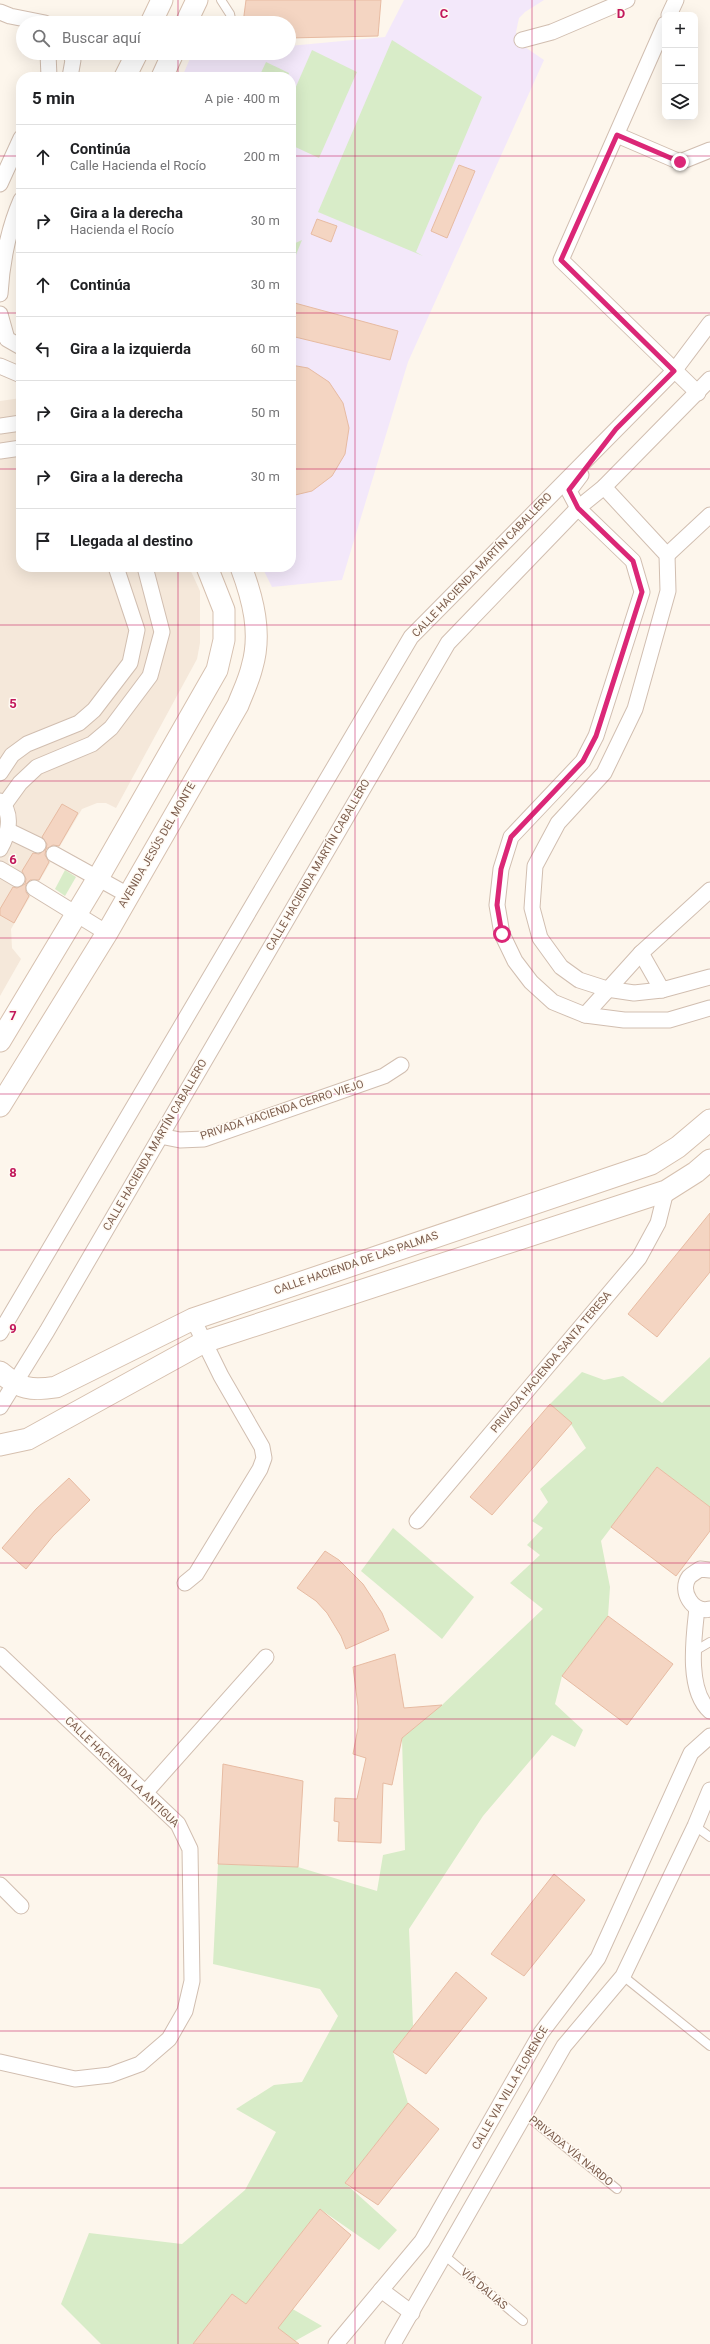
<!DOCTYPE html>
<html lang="es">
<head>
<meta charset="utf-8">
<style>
  :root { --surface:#fff; --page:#f2f2f2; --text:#202124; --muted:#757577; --line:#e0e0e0 }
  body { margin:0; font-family:Roboto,sans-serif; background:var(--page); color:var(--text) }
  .controls { position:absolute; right:12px; top:12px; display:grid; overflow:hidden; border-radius:8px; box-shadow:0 4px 16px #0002 }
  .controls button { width:36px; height:36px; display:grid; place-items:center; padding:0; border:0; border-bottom:1px solid var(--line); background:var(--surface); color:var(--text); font:20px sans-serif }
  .stop { position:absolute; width:12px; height:12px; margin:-9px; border:3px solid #db2777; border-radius:50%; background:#fff }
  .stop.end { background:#db2777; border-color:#fff; box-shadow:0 1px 4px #0008 }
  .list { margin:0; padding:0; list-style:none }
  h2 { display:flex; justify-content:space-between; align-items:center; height:52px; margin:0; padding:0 16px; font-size:17px }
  h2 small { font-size:13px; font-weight:400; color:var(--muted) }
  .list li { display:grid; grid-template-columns:26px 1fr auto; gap:12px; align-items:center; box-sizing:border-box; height:64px; padding:0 16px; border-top:1px solid var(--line) }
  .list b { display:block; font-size:15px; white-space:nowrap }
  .list p { margin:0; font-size:13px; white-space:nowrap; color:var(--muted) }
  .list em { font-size:13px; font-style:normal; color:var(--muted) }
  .icon { flex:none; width:22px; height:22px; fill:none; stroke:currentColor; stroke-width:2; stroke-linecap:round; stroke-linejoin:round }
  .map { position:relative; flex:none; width:710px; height:2344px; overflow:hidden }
  .search { position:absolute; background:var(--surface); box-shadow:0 4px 16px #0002; left:16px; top:16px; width:280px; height:44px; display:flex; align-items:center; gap:10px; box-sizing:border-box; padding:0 14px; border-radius:22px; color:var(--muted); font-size:15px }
  .panel { position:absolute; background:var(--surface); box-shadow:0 4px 16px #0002; left:16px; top:72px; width:280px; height:500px; border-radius:16px }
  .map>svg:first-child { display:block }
</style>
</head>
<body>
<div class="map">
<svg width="710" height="2344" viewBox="0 0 710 2344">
  <rect width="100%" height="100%" fill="#fdf6ec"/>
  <polygon fill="#f5e8da" points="21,398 21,567 189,567 200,591 200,643 197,659 116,808 106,803 97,803 82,809 11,929 12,948 21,959 0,996 0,401"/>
  <polygon fill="#f3e8fa" points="404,0 544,0 525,12 519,18 516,32 519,43 544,60 408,362 342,580 272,587 262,567 291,567 291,77 182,77 192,54 289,53 289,46 385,37"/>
  <g fill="#d8ecc8">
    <polygon points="392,40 482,97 416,252 423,256 318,212"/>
    <polygon points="312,50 357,72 319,158 291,145 291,98"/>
    <polygon points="266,62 289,73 288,77 259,77"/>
    <polygon points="302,240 291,267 291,245"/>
    <polygon points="65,870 76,877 65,896 55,889"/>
    <polygon points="710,1357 710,1507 657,1467 601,1541 610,1587 608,1616 562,1676 555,1704 583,1730 575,1747 552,1735 483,1816 409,1929 413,2026 393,2052 408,2103 345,2183 397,2230 379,2250 320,2209 258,2289 322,2326 295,2341 232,2294 193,2344 101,2344 61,2304 89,2233 182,2244 245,2190 276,2132 236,2109 274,2085 302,2082 338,2016 320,1989 213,1964 218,1864 298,1867 377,1891 383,1855 405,1850 402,1738 442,1705 543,1609 510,1583 540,1555 527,1545 543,1528 532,1521 548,1502 540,1489 586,1448 569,1421 550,1404 582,1372 604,1380 623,1376 662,1403"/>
    <polygon points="393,1528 474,1597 442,1639 361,1571"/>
  </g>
  <g fill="#f4d5c2" stroke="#e7bba2">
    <polygon points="246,0 381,0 378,36 289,38 289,23 243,23"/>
    <polygon points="459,165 475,171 447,238 431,231"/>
    <polygon points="317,219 337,226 331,242 311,234"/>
    <polygon points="291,302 398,331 390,360 291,336"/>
    <polygon points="291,365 308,368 329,382 343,403 349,428 345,454 332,476 312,491 291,496"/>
    <polygon points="62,804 78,813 59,846 53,845 46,849 45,855 49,862 39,880 30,880 26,884 26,892 29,896 14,923 0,915 0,909 13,887 17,888 25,884 26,879 22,871 33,853 39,854 46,849 47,844 42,837"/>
    <polygon points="710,1213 710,1272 657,1337 628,1314"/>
    <polygon points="550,1404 572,1423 492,1515 470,1497"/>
    <polygon points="657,1467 710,1507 710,1531 676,1576 611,1527"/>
    <polygon points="69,1478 90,1500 53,1536 26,1569 2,1548 36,1509"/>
    <polygon points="325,1551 339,1560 363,1584 382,1613 389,1630 346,1649 341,1636 327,1613 316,1601 297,1588"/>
    <polygon points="608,1616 673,1664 627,1725 562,1676"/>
    <polygon points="395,1654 404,1708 442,1705 402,1738 392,1785 383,1783 381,1843 338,1841 339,1822 334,1821 335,1798 357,1799 366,1758 353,1754 358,1728 358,1706 353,1667"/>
    <polygon points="223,1764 303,1781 298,1867 218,1864"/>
    <polygon points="554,1874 585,1900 524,1976 491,1954"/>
    <polygon points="456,1972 487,1998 426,2074 393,2052"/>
    <polygon points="408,2103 439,2129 378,2205 345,2183"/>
    <polygon points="320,2209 351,2235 278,2328 299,2344 193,2344 232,2294 246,2304"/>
  </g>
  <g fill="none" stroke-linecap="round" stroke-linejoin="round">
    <defs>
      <g id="service">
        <polyline points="221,0 230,14 232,23"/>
        <polyline points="693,1652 710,1642"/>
        <polyline points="695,1826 710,1837"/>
        <polyline points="623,1976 710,2046"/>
        <polyline points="525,2114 617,2189"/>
        <polyline points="445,2256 523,2321"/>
      </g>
      <g id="minor">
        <polyline points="0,12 10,16 45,23"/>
        <polyline points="669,15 676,0"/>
        <polyline points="665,24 561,260 698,393"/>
        <polyline points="522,40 552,32 627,0"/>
        <polyline points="48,53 49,77"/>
        <polyline points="70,53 73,60 70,77"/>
        <polyline points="617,135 680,162 710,150"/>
        <polyline points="0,184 21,138"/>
        <path d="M0 294C2 262 8 230 21 200"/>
        <polyline points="0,314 7,339 21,347"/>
        <polyline points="0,366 21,375"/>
        <polyline points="0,426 21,423"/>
        <polyline points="0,451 21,448"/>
        <polyline points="581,475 569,491 578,508 633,561 642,592 596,736 583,761 511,837 501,869 497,905 502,934 515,961 531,982 553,1002 585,1015 624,1020 669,1020 710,1008"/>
        <polyline points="604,487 667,555 668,591 635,709 604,773 558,823 535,866 532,908 540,938 561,967 579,980 607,989 634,993 662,990 710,977"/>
        <polyline points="667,555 710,515"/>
        <polyline points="0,773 12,755 27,744 79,723 94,710 130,663 137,630 116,567"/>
        <path d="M0 801C14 814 8 835 0 849"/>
        <polyline points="4,805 20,783 37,767 92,744 111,728 150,676 162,632 145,567"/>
        <polyline points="9,831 38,845"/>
        <polyline points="54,854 128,895"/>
        <polyline points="0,869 17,879"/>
        <polyline points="34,888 107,933"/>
        <polyline points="641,953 662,990"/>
        <polyline points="585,1015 641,953 710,890"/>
        <polyline points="160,1136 180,1140 204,1139 384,1076 401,1065"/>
        <polyline points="0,1333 411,637 674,371 710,323"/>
        <polyline points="0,1407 47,1331 448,643 578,508 604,487 710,379"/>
        <polyline points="417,1521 639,1258 658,1223 666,1191"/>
        <path d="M710 1570 700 1569C696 1572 692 1574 689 1577 679 1591 693 1614 710 1609"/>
        <polyline points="185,1583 196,1574 260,1469 264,1458 262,1447 221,1376 193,1319"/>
        <path d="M697 1608C694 1636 686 1690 710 1711"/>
        <polyline points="0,1655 178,1824 190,1849 192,1981 185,2011 169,2039 140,2064 110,2075 75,2079 0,2062"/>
        <polyline points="145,1793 266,1657"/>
        <polyline points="0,1885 21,1906"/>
        <polyline points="381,2290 412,2313"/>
        <polyline points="336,2344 422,2241 541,2033 598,1958 691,1753 710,1736"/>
        <polyline points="393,2344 564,2046 623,1976 695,1826 710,1790"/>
      </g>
      <g id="secondary">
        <polyline points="151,23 162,0"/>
        <polyline points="186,23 197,0"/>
        <polyline points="125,77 137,53"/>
        <polyline points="162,77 173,53"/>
        <polyline points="0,1041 98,878 217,670 224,640 224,610 207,567"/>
        <path d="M0 1106 107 933 238 705C243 692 249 680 252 667 262 633 253 599 241 567"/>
        <path d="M0 1372C20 1389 31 1391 56 1387L193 1319 651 1164 678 1147 710 1120"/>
        <polyline points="0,1445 28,1439 204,1342 666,1191 696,1172 710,1160"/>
      </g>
    </defs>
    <use href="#service" stroke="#d1beb0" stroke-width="10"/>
    <use href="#minor" stroke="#d1beb0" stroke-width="17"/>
    <use href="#secondary" stroke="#d6c0af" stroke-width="23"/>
    <use href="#service" stroke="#fff" stroke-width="8"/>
    <use href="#minor" stroke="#fff" stroke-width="15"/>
    <use href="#secondary" stroke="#fff" stroke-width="21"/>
  </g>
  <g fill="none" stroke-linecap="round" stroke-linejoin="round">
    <polyline stroke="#db2777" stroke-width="5" points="502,934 497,905 501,869 511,837 583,761 596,736 642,592 633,561 578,508 569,490 616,429 674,371 561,260 617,135 680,162"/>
  </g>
  <path fill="none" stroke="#c2185b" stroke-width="1" stroke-opacity="0.55" d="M178 0V23M355 0V2344M532 0V2344M178 53V77M0 156H21M291 156H710M0 313H21M291 313H710M0 469H21M291 469H710M178 567V2344M0 625H710M0 781H710M0 938H710M0 1094H710M0 1250H710M0 1406H710M0 1563H710M0 1719H710M0 1875H710M0 2031H710M0 2188H710"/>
  <g text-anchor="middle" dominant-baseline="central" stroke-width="3" stroke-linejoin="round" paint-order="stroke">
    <g font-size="11" fill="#7b5c4c" stroke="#fffaf3">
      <text transform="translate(482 565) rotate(-46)">CALLE HACIENDA MARTÍN CABALLERO</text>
      <text transform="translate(157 845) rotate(-60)">AVENIDA JESÚS DEL MONTE</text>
      <text transform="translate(318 865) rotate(-60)">CALLE HACIENDA MARTÍN CABALLERO</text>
      <text transform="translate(282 1110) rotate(-18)">PRIVADA HACIENDA CERRO VIEJO</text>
      <text transform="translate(155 1145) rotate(-60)">CALLE HACIENDA MARTÍN CABALLERO</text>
      <text transform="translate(356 1263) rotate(-19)">CALLE HACIENDA DE LAS PALMAS</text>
      <text transform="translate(551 1362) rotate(-50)">PRIVADA HACIENDA SANTA TERESA</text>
      <text transform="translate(122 1772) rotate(44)">CALLE HACIENDA LA ANTIGUA</text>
      <text transform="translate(510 2088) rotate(-60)">CALLE VIA VILLA FLORENCE</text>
      <text transform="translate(571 2151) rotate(39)">PRIVADA VÍA NARDO</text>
      <text transform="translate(484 2289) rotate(40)">VÍA DALIAS</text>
    </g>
  </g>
  <g font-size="13" text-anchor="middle" font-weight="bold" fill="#c2185b" stroke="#fffaf3" stroke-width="3" stroke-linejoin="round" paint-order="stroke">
    <text x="444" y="18">C</text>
    <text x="621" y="18">D</text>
    <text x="13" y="708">5</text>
    <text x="13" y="864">6</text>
    <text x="13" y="1020">7</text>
    <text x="13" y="1177">8</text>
    <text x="13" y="1333">9</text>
  </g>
</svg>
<div class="controls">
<button>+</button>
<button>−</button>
<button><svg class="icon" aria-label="layers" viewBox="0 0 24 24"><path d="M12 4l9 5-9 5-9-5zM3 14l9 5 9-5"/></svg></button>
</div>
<div class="stop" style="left:502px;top:934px"></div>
<div class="stop end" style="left:680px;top:162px"></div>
<div class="search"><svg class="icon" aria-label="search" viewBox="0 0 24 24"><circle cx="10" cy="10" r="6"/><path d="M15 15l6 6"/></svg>Buscar aquí</div>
<section class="panel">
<h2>5 min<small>A pie · 400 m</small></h2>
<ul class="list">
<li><svg class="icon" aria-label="ahead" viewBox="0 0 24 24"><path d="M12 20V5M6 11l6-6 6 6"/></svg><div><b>Continúa</b><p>Calle Hacienda el Rocío</p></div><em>200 m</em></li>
<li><svg class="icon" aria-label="right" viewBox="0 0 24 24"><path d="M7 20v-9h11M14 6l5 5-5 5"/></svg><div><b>Gira a la derecha</b><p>Hacienda el Rocío</p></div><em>30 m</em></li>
<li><svg class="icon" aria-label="ahead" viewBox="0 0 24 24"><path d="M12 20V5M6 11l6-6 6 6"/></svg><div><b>Continúa</b></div><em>30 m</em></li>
<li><svg class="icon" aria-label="left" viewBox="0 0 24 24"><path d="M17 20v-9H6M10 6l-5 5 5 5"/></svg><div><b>Gira a la izquierda</b></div><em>60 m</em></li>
<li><svg class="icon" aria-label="right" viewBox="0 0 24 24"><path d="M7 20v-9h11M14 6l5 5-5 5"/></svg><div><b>Gira a la derecha</b></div><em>50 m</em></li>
<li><svg class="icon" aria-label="right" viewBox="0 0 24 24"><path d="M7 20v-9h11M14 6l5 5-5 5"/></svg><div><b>Gira a la derecha</b></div><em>30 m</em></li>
<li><svg class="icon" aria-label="arrive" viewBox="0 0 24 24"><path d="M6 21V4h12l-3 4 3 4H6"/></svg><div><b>Llegada al destino</b></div></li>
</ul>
</section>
</div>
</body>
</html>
